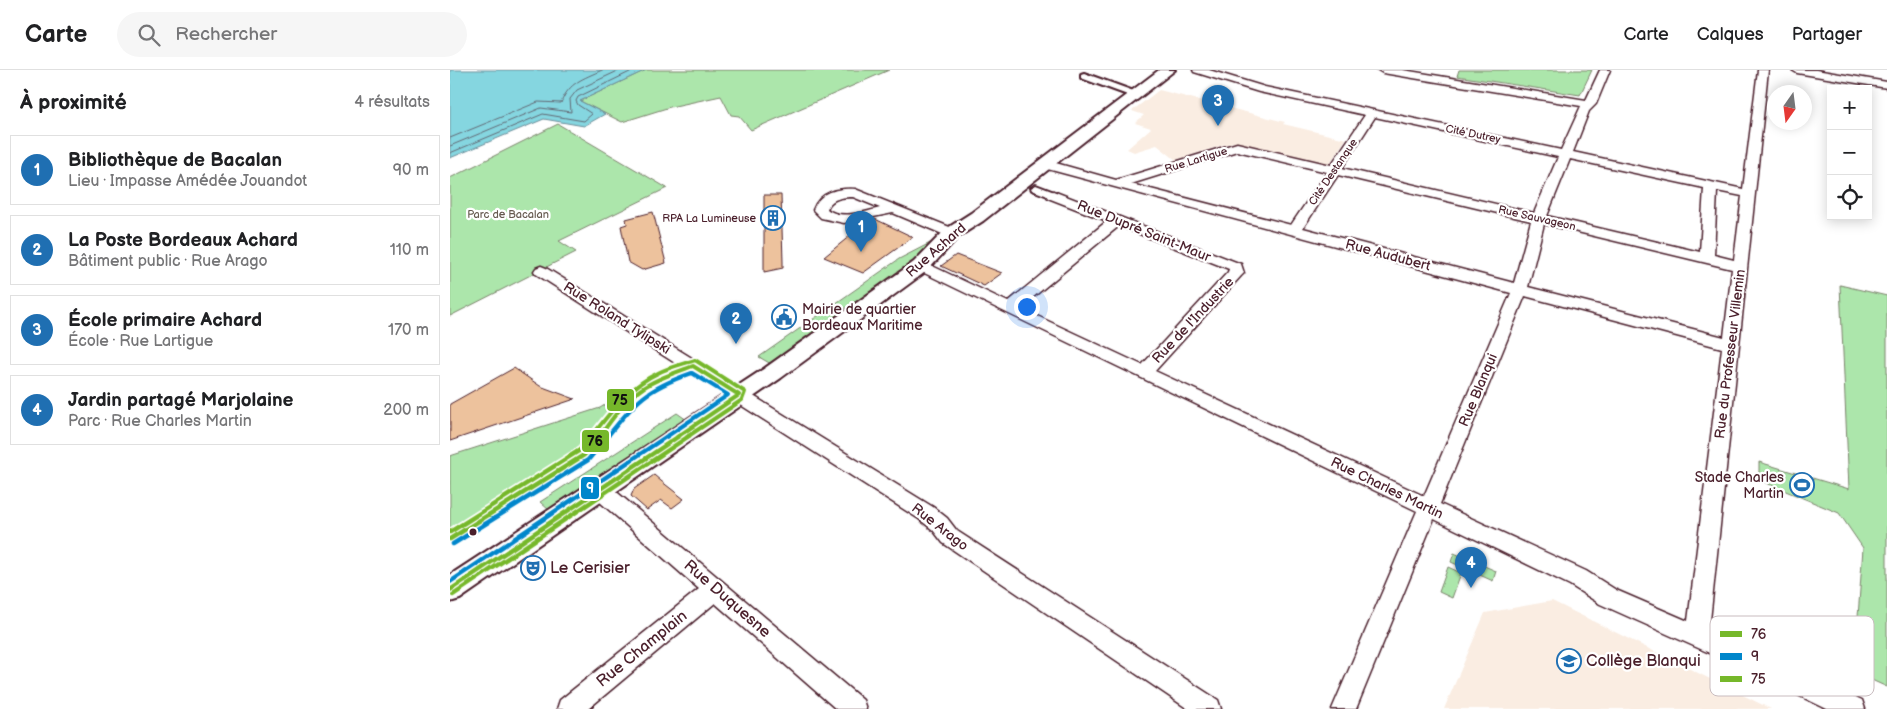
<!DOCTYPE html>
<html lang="fr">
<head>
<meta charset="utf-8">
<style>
  :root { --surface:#fff; --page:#f6f6f6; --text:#202124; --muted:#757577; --line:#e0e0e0; --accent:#1f6fb2 }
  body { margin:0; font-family:"Balsamiq Sans",sans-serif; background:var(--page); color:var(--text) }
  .controls { position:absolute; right:15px; top:15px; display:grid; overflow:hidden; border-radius:0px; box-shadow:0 2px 12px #0003 }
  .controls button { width:45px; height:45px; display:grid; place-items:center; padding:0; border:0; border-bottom:1px solid var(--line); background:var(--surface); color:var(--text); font:25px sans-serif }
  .compass { position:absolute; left:1317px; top:15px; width:45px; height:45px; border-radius:50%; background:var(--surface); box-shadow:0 2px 12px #0003; rotate:194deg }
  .you { position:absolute; left:576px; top:236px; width:18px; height:18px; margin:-12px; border:4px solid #fff; border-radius:50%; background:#1a73e8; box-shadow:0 0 0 8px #1a73e833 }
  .badge { display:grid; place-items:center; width:32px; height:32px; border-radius:50%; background:var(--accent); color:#fff; font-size:16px; font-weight:700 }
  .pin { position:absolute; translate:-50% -41px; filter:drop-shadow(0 1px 2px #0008) }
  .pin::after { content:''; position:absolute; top:26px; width:18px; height:15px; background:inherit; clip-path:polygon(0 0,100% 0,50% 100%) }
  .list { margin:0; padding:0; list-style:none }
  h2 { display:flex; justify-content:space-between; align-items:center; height:65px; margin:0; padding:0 20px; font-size:21px }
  h2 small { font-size:16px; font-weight:400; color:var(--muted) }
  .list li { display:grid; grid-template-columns:32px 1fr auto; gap:15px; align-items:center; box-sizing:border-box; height:70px; margin:0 10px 10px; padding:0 10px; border:1px solid var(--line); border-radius:0px }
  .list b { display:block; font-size:19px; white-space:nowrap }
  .list p { margin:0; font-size:16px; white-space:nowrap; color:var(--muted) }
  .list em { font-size:16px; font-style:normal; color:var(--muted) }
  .icon { flex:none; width:28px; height:28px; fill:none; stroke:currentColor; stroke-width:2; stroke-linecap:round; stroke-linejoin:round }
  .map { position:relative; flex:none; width:1437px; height:639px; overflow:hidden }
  header { display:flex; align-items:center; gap:30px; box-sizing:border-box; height:70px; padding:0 25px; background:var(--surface); border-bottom:1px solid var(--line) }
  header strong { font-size:24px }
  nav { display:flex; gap:28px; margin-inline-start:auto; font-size:18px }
  .search { width:350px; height:45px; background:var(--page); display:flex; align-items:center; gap:12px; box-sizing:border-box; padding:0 18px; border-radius:28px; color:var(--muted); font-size:19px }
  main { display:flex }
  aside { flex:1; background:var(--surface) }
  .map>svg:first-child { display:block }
</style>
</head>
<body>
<header>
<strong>Carte</strong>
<div class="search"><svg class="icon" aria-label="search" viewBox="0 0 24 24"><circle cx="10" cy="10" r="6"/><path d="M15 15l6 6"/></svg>Rechercher</div>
<nav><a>Carte</a><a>Calques</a><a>Partager</a></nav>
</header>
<main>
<aside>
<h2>À proximité<small>4 résultats</small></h2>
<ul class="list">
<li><span class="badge">1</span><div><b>Bibliothèque de Bacalan</b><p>Lieu · Impasse Amédée Jouandot</p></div><em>90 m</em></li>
<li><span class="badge">2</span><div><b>La Poste Bordeaux Achard</b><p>Bâtiment public · Rue Arago</p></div><em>110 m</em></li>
<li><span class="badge">3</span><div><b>École primaire Achard</b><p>École · Rue Lartigue</p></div><em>170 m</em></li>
<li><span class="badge">4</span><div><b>Jardin partagé Marjolaine</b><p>Parc · Rue Charles Martin</p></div><em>200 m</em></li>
</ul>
</aside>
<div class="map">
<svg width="1437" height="639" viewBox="0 0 1437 639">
  <rect width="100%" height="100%" fill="#fff"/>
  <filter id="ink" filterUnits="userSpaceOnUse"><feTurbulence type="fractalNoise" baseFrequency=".02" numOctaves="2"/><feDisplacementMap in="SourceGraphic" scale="10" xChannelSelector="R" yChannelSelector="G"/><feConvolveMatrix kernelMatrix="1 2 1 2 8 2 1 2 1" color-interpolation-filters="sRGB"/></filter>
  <g filter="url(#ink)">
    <g fill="#faede2">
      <polygon points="709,20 835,52 833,54 896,69 880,93 876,94 783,72 726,90 707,75 684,82 677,79 701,58 685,53 694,45 682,41"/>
      <polygon points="1102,531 1321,639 994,639 1035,543"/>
    </g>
    <g fill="#ace6ab" stroke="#7b826b">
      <polygon points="196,0 439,0 301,60 289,46 281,45 271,26 220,37 172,52 130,31"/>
      <polygon points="1009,0 1142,0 1130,25 1007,6"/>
      <polygon points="108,54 217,118 109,171 126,182 0,246 0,108"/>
      <polygon points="482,172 476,186 459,195 321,294 309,287 449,189"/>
      <polygon points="1390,215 1437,226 1437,617 1404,602 1413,478 1389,443 1309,410 1309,392 1399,419"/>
      <polygon points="177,321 141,371 0,462 0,386 150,338"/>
      <polygon points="227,343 237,350 100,441 90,432"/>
      <polygon points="1004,483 1046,501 1043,511 1001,492"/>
      <polygon points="998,497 1011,503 1002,528 989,522"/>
    </g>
    <polygon fill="#85d6e0" stroke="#6d8d98" points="0,0 196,0 130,31 155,44 134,56 94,49 0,88"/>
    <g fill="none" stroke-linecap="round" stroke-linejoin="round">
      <g stroke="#626873" stroke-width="1">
        <path d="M0 68 88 32 111 33C119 12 133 9 152 0"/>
        <polyline points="0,76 91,38 121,42 120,29 127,20 170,0"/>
        <polyline points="0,83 93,44 134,51 142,44 128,35 126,31 128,27 184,0"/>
      </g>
    </g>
    <g fill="#edc29d" stroke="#4a1f2b">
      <polygon points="314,125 331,125 333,192 333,198 314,202"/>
      <polygon points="203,142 216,193 192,200 178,192 171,156 177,154 176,149"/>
      <polygon points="425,149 463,167 413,203 374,187 406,161"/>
      <polygon points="506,185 552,203 534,216 491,196"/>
      <polygon points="64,298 90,316 125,329 0,371 0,334"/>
      <polygon points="204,405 211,411 234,429 222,438 211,430 197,440 181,426 184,419"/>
    </g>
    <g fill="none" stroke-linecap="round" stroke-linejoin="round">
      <defs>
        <g id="pedestrian">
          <polygon points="634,3 689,23 690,25 686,28 683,27 631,8 631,4"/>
          <polygon points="586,115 607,123 608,125 603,128 582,120 581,118"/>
        </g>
        <g id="minor">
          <path d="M743 0H759L815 17 1111 80 1131 36 933 3 928 0H953L1136 30 1150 0H1160L1146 34 1139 41 1123 82 1293 119 1308 0H1318L1259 560 1412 630 1415 639H1377L1275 590 1150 534 1120 515 984 449 906 639H882L967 441 466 199 464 196 466 193H476L558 232 657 151 598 128 596 125 603 121 791 194 794 203 791 206 705 301 974 426 1061 223 590 97 589 94 595 90 666 110 787 73 881 95 915 45 809 22 744 2ZM925 47 1108 87 1084 143 892 98ZM787 81 877 102 841 155 681 114ZM1120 89 1254 118 1250 182 1097 146ZM888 105 1081 151 1064 213 853 158ZM1267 121 1292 126 1284 190 1264 185ZM1094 154 1282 199 1274 267 1078 217ZM669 156 779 199 778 202 692 295 570 238ZM1075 226 1272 278 1238 551 1166 520 1136 501 990 434Z"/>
          <polygon points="1342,0 1366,0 1437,12 1437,18 1347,3"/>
          <path d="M405 119 507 160 509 163 507 166H497L443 143 394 153 371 148 363 140C369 122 388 118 405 119ZM403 127 430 138C415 142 390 150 377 139 381 128 393 127 403 127Z"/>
          <polygon points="91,196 96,198 483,437 497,448 507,461 768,630 771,639 738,639 493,473 483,460 469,449 86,204 84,201 86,198"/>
          <polygon points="149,411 156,413 413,630 416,639 386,639 265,533 138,639 107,639 110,630 249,519 142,425 139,419 142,413"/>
        </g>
        <polygon id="tertiary" points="709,0 725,0 533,151 508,167 478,200 331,308 10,529 0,532 0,505 315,298 464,192 496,159 521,143"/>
      </defs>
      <use href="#pedestrian" stroke="#4a1f2b" stroke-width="4"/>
      <use href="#minor" stroke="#4a1f2b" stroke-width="3"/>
      <use href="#tertiary" stroke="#4a1f2b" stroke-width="4"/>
      <use href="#pedestrian" fill="#fff" fill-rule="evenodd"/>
      <use href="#minor" fill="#fff" fill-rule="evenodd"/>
      <use href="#tertiary" fill="#fff" fill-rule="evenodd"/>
      <defs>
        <path id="bus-1-far1" d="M149 367C161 351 173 332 190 320 205 309 225 303 243 296L289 325 227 367"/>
        <g id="bus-1">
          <polyline points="0,469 134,385 150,366"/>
          <polyline points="0,520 229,366"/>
        </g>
        <path id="bus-2-far1" d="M157 367C187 330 196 319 242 303L278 325 216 367"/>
        <g id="bus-2">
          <polyline points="3,474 138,390 158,366"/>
          <polyline points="0,512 217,366"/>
        </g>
        <path id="bus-3-far1" d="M141 367C161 342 178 317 208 303 219 297 233 294 245 290L295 322 292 330 237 367"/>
        <g id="bus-3">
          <polyline points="0,462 130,380 142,366"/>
          <polyline points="3,525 239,366"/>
        </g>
      </defs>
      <use href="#bus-1-far1" stroke="#fff" stroke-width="8"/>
      <use href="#bus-1" stroke="#fff" stroke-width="8"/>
      <use href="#bus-2-far1" stroke="#fff" stroke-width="8"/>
      <use href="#bus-2" stroke="#fff" stroke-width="8"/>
      <use href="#bus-3-far1" stroke="#fff" stroke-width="8"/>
      <use href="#bus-3" stroke="#fff" stroke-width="8"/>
      <use href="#bus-1-far1" stroke="#76b82a" stroke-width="4"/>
      <use href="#bus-1" stroke="#76b82a" stroke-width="4.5"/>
      <use href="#bus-2-far1" stroke="#0086cb" stroke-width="4"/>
      <use href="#bus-2" stroke="#0086cb" stroke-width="4.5"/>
      <use href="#bus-3-far1" stroke="#76b82a" stroke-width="4"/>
      <use href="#bus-3" stroke="#76b82a" stroke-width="4.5"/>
    </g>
  </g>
  <defs>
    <symbol id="building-ring" viewBox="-11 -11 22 22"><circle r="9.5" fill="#fff" stroke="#1f6fb2" stroke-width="1.5"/><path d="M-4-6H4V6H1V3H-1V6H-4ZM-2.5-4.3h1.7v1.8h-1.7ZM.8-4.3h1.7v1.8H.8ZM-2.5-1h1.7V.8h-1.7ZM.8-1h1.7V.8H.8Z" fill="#1f6fb2"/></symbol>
    <symbol id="civic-ring" viewBox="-11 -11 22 22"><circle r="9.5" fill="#fff" stroke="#1f6fb2" stroke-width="1.5"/><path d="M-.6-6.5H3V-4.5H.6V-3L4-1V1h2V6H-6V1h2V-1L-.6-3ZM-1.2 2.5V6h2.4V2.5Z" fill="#1f6fb2"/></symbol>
    <symbol id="stadium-ring" viewBox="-11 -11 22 22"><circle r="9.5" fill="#fff" stroke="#1f6fb2" stroke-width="1.5"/><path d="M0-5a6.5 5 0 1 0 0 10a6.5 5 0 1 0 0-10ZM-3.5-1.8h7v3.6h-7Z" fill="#1f6fb2"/></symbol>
    <symbol id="theatre-ring" viewBox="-11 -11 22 22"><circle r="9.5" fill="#fff" stroke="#1f6fb2" stroke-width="1.5"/><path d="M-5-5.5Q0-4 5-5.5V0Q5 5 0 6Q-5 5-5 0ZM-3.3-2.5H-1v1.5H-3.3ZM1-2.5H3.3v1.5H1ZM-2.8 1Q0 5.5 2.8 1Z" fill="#1f6fb2"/></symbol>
    <symbol id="school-ring" viewBox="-11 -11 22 22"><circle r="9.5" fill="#fff" stroke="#1f6fb2" stroke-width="1.5"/><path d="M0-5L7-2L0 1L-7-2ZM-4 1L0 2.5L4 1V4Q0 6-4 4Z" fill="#1f6fb2"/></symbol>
  </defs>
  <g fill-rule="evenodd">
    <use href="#building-ring" x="309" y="134" width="28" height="28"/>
    <use href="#civic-ring" x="320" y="233" width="28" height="28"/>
    <use href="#stadium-ring" x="1338" y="401" width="28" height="28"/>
    <use href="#theatre-ring" x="69" y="484" width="28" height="28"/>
    <use href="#school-ring" x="1105" y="577" width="28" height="28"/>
  </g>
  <circle fill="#4a1f2b" stroke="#fff" stroke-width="2" cx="23" cy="462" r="4.5"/>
  <g text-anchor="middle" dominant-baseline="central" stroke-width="4.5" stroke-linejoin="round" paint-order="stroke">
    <g font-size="11" fill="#4a1f2b" stroke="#fff">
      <text transform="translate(1023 64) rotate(12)">Cité Dutrey</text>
      <text transform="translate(746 90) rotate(-17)">Rue Lartigue</text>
      <text transform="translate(883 102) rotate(-56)">Cité Destanque</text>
      <text transform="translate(1087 148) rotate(13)">Rue Sauvageon</text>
    </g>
    <g font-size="11" fill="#675b51" stroke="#fff">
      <text x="58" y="144">Parc de Bacalan</text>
    </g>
    <g font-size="11" fill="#4a1f2b" stroke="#fff" text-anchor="end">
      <text x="306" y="148">RPA La Lumineuse</text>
    </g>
    <g font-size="14" fill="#4a1f2b" stroke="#fff">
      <text transform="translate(694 161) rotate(22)">Rue Dupré Saint-Maur</text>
      <text transform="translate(486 180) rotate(-41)">Rue Achard</text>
      <text transform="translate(938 185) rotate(15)">Rue Audubert</text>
      <text transform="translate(167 248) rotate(32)">Rue Roland Tylipski</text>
      <text transform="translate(743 250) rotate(-47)">Rue de l'Industrie</text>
      <text transform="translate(1280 284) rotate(-83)">Rue du Professeur Villemin</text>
      <text transform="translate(1028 320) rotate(-67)">Rue Blanqui</text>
      <text transform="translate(937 418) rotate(26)">Rue Charles Martin</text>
      <text transform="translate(490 457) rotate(38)">Rue Arago</text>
    </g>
    <g font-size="14" fill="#4a1f2b" stroke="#fff" text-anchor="start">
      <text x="352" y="239">Mairie de quartier<tspan x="352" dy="16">Bordeaux Maritime</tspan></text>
      <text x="1334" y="407" text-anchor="end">Stade Charles<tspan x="1334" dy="16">Martin</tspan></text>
    </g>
    <g font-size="16" fill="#4a1f2b" stroke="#fff" text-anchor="start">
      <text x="100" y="498">Le Cerisier</text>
      <text x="1136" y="591">Collège Blanqui</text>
    </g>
    <g font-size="16" fill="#4a1f2b" stroke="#fff">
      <text transform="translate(277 529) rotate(41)">Rue Duquesne</text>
      <text transform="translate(192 579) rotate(-39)">Rue Champlain</text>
    </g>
  </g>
  <rect x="1260" y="546" width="164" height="80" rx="8" fill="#fff" stroke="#c9bcbf" stroke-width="1"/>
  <rect x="1270" y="561" width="22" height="6" fill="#76b82a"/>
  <rect x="1270" y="583" width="22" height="7" fill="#0086cb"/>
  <rect x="1270" y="606" width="22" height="6" fill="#76b82a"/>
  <g font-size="14" fill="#4a1f2b">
    <text x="1301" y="569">76</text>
    <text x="1301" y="591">9</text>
    <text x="1301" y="614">75</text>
  </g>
  <g stroke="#fff" stroke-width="2">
    <rect x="156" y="318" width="29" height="24" rx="5" fill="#76b82a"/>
    <rect x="131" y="359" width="29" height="24" rx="5" fill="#76b82a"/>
    <rect x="130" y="406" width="20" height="24" rx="5" fill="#0086cb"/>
  </g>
  <g font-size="14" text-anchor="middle" font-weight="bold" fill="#fff">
    <text x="140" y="423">9</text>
  </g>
  <g font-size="14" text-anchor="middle" font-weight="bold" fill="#111">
    <text x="170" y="335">75</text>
    <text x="145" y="376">76</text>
  </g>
</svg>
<div class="controls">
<button>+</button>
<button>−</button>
<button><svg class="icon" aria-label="locate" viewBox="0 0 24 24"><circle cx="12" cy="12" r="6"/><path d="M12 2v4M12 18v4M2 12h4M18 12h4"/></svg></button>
</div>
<svg class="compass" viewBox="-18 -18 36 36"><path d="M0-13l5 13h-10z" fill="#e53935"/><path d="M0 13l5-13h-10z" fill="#757577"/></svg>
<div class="you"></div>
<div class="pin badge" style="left:411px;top:182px">1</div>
<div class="pin badge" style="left:286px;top:274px">2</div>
<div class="pin badge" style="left:768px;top:56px">3</div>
<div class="pin badge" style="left:1021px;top:518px">4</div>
</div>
</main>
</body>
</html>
